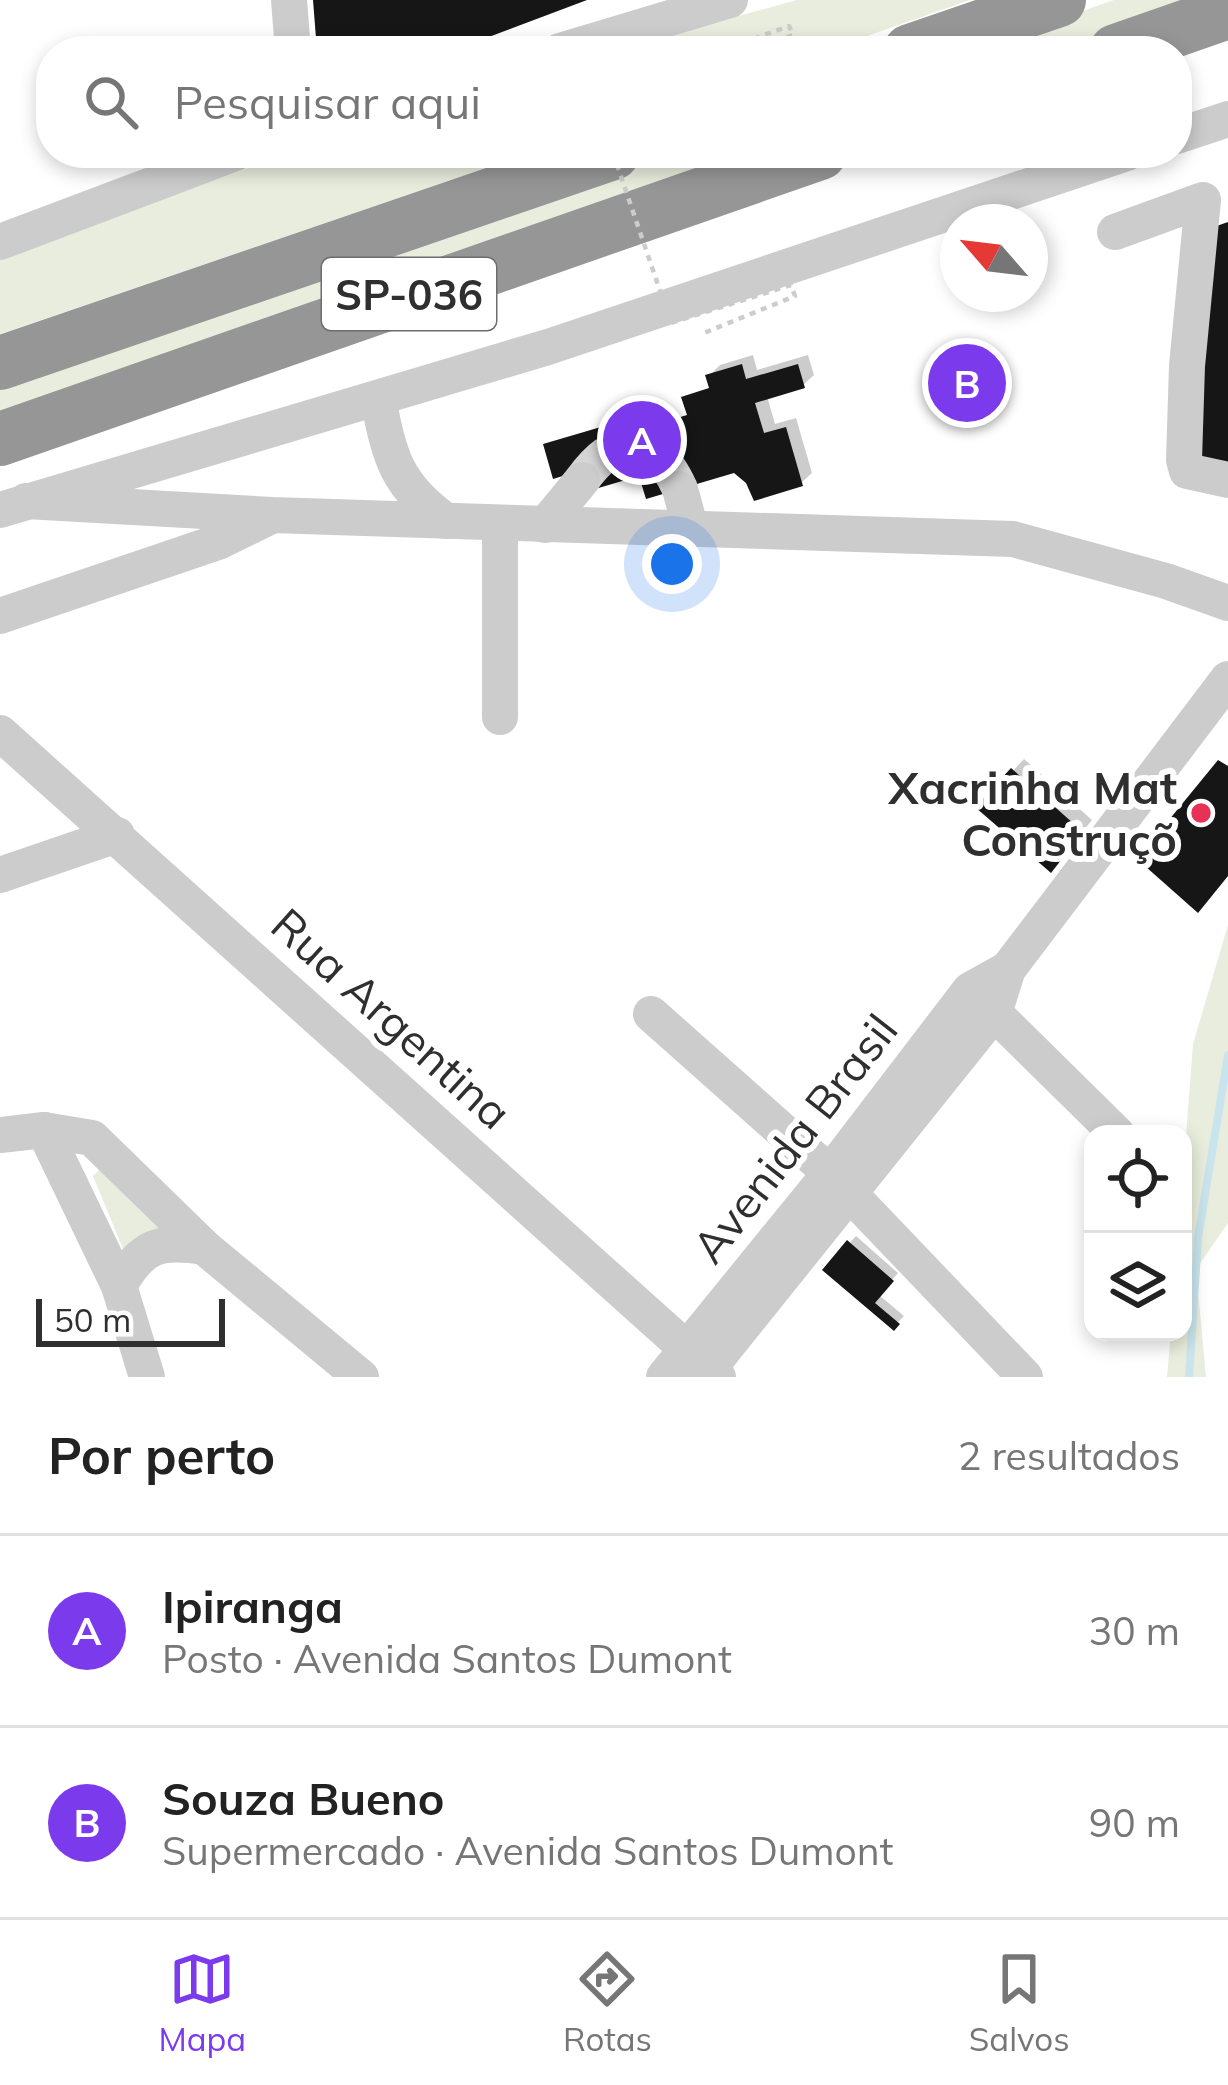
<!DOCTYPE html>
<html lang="pt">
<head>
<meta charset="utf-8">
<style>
  :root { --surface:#fff; --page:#f2f2f2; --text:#222; --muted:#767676; --line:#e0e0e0; --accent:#7c3aed }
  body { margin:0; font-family:Mulish,sans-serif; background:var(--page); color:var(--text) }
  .controls { position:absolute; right:36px; bottom:36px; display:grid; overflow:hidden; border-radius:24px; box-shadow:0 6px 18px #0003 }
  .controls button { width:108px; height:108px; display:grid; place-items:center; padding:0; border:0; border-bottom:3px solid var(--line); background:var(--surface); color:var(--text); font:60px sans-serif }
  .compass { position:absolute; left:940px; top:204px; width:108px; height:108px; border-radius:50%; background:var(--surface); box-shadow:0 6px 18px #0003; rotate:298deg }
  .scale { position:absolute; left:36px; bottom:30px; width:189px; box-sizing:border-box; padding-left:12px; border:6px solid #2f2f2f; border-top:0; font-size:33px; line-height:42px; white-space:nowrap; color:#2f2f2f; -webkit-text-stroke:9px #fff; paint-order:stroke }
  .you { position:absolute; left:672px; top:564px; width:42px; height:42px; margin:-30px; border:9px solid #fff; border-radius:50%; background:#1a73e8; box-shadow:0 0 0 18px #1a73e833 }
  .badge { display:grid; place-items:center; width:78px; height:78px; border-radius:50%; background:var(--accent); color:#fff; font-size:39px; font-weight:700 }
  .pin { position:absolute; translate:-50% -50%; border:6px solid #fff; box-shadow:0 3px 12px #0006 }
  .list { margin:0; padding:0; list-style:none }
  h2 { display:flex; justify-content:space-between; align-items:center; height:156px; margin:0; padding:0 48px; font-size:51px }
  h2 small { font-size:39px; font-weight:400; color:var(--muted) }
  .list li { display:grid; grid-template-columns:78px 1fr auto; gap:36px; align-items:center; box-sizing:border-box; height:192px; padding:0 48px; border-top:3px solid var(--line) }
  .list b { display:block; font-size:45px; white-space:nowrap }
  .list p { margin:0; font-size:39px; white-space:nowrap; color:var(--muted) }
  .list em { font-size:39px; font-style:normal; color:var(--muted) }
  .icon { flex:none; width:66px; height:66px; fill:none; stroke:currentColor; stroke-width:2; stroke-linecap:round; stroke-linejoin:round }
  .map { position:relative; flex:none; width:1228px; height:1377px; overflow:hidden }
  .search { position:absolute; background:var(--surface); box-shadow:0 6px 18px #0003; left:36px; right:36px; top:36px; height:132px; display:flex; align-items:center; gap:30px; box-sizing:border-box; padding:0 42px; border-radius:48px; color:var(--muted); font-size:45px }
  .sheet { height:540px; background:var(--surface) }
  nav { display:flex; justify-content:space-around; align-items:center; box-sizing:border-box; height:168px; border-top:3px solid var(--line); background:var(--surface); font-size:33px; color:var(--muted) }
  nav a { display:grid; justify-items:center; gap:6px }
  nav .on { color:var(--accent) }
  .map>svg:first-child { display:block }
</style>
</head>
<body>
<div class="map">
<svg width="1228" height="1377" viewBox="0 0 1228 1377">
  <rect width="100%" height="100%" fill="#fff"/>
  <g fill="#e8eddd">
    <polygon points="797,0 970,0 824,51 612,51"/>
    <polygon points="1114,0 1228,0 1083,51 968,51"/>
    <polygon points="291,153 530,153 0,334 0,256"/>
    <polygon points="667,153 777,153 0,422 0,380"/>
    <polygon points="1228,925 1228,1223 1196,1269 1206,1377 1167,1377 1171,1332 1183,1332 1183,1176 1193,1044"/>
    <polygon points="103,1166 162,1227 123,1249 93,1176"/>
  </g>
  <g fill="#0003">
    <polygon points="753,355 757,370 808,355 814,375 803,385 767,396 775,424 796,418 812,473 801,483 749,481 734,470 641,472 546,445 603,426 607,439 690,415 712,388 709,376 720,365"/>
    <polygon points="1024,759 1092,820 1061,858 979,807"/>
    <polygon points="856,1236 898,1273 879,1295 904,1316 893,1327 826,1269"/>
  </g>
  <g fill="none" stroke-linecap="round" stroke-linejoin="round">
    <polyline stroke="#c9e4ec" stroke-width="8" points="1189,1377 1198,1238 1228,1055"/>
  </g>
  <g fill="#161616">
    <polygon points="313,0 587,0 452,51 317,51"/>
    <polygon points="1228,222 1228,474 1192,472 1208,229"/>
    <polygon points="742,364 746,379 798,364 805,388 755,403 764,433 786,427 803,486 754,501 746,483 734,473 646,499 639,476 585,492 579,471 553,479 543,444 601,427 604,440 687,415 681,397 709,388 705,375"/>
    <polygon points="1218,760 1228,766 1228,876 1198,913 1137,859"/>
    <polygon points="1011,768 1083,832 1051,873 975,807"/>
    <polygon points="847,1240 894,1281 875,1303 900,1324 894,1331 822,1270"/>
  </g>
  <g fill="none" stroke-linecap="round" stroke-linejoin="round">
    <path stroke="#d5d5d5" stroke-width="36" stroke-dasharray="36 18" stroke-linecap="butt" d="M582 480C618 430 655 433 680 489"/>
    <polyline stroke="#ccc" stroke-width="4.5" stroke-dasharray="6 6" stroke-linecap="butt" points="720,51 789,26 793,35 747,51"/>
    <g stroke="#ccc" stroke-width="36">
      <polyline points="289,0 293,51"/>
      <polyline points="560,51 730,0"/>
      <polyline points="1177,136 1228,119"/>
      <polyline points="1115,232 1203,200 1187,366 1184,460 1187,471 1228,480"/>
      <polyline points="0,242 236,153"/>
      <path d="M378 399C390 458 396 485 446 521"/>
      <polyline points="680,489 691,530"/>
      <polyline points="26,501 272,515 1013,539 1166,581 1228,603"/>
      <polyline points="0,510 548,347 1127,153"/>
      <polyline points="545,525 582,480"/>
      <polyline points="0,616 218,542 269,517"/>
      <polyline points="500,717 500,523"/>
      <polyline points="0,733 718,1377"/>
      <polyline points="0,875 117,835"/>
      <polyline points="977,996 1117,1134"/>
      <polyline points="651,1014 830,1173 1025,1377"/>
      <polyline points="44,1130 119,1286 147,1377"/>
      <polyline points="0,1135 44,1130 92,1138 204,1247 361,1377"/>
      <path d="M119 1286C142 1245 159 1240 204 1247"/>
      <polyline points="664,1377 830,1173 970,990 1008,969"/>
      <polyline points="702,1377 994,1013 1008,969 1228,679"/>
    </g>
    <g stroke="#969696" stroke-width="54">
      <polyline points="910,51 1059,0"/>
      <polyline points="1116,51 1228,12"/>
      <polyline points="0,363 613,153"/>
      <polyline points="0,439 820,153"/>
    </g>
    <polyline stroke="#ccc" stroke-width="4.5" stroke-dasharray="6 6" stroke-linecap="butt" points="613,153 671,323 791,285 795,296 704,333"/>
  </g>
  <circle fill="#e73157" stroke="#fff" stroke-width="4.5" cx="1201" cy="813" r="12"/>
  <g text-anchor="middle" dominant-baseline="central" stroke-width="12" stroke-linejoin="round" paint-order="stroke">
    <rect fill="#fff" stroke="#6d6d6d" stroke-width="3" x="322" y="258" width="174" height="72" rx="9"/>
    <g font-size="42" font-weight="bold" fill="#2f2f2f">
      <text x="409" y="294">SP-036</text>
    </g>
    <g font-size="45" font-weight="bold" fill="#2f2f2f" stroke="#fff" text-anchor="end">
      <text x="1177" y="787">Xacrinha Mat<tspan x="1177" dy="52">Construçõ</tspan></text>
    </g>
    <g font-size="45" fill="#2f2f2f" stroke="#fff">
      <text transform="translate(392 1018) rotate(42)">Rua Argentina</text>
      <text transform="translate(794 1138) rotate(-52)">Avenida Brasil</text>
    </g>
  </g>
</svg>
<div class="controls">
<button><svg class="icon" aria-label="locate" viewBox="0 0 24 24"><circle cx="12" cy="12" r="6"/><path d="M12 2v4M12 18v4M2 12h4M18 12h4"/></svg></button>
<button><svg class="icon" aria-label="layers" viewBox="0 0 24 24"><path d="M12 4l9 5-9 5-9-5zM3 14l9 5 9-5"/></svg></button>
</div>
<svg class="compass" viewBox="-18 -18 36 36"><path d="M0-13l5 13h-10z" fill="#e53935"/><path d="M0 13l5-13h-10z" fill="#767676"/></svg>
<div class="scale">50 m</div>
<div class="you"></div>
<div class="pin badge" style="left:642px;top:440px">A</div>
<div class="pin badge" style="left:967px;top:383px">B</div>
<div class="search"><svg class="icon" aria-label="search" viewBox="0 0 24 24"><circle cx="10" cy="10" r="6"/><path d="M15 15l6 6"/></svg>Pesquisar aqui</div>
</div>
<section class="sheet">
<h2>Por perto<small>2 resultados</small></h2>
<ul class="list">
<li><span class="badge">A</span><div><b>Ipiranga</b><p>Posto · Avenida Santos Dumont</p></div><em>30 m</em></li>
<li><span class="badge">B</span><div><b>Souza Bueno</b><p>Supermercado · Avenida Santos Dumont</p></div><em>90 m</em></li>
</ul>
</section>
<nav>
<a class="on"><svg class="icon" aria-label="map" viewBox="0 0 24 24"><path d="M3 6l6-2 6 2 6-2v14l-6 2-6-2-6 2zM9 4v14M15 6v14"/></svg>Mapa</a>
<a><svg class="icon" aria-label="directions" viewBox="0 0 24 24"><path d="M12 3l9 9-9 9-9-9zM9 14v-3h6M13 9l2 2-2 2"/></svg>Rotas</a>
<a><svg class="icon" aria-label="saved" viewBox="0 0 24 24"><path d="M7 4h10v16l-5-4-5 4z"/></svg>Salvos</a>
</nav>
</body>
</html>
